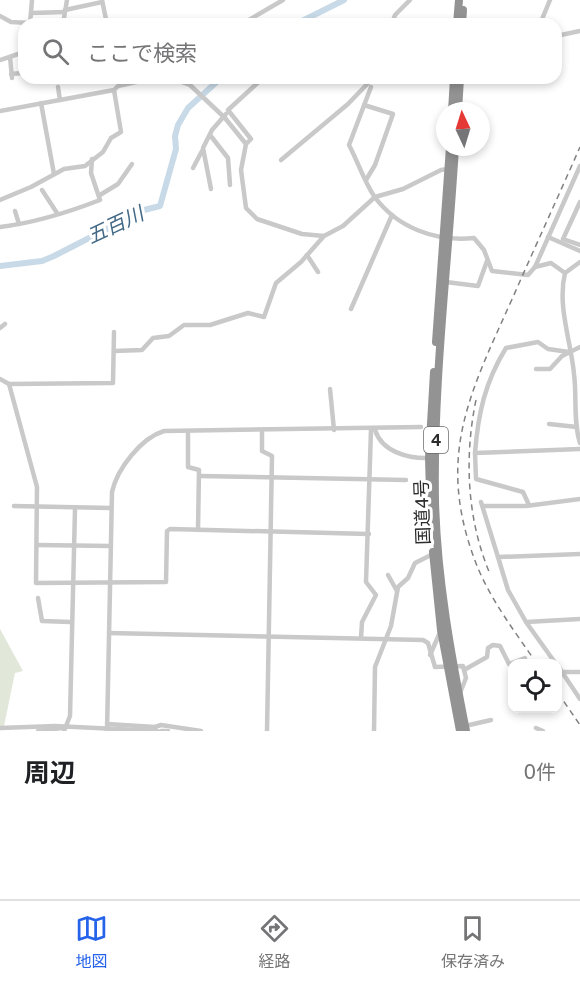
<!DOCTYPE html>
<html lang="ja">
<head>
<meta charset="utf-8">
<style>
  :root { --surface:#fff; --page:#f2f2f2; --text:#202124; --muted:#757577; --line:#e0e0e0; --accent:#2563eb }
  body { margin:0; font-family:"Public Sans","Noto Sans JP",sans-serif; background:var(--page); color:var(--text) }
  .controls { position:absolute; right:18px; bottom:18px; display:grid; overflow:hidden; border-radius:12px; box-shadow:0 3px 9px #0003 }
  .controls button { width:54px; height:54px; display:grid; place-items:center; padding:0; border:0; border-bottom:2px solid var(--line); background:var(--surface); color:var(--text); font:30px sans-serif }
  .compass { position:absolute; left:436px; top:102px; width:54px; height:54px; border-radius:50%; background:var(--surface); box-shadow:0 3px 9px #0003; rotate:356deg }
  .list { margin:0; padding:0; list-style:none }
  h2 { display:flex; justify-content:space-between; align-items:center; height:78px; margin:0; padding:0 24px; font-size:26px }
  h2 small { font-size:20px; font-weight:400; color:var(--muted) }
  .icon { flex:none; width:33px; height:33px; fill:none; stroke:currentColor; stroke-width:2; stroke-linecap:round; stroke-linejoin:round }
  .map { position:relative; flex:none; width:580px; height:731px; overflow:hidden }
  .search { position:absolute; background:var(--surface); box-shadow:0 3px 9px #0003; left:18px; right:18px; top:18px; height:66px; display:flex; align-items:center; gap:15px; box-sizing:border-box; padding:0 21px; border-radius:18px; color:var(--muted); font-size:22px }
  .sheet { height:168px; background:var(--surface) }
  nav { display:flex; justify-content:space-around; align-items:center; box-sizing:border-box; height:84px; border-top:2px solid var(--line); background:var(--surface); font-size:16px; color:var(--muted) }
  nav a { display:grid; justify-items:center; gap:3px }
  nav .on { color:var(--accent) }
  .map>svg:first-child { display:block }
</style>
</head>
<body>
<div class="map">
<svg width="580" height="731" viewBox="0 0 580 731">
  <rect width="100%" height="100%" fill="#fff"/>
  <polygon fill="#e1e8da" points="0,629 23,671 15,673 4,726 0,726"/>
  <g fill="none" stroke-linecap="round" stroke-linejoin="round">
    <g stroke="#c8dae7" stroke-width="6">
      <polyline points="296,24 344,0"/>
      <polyline points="0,266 42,261 54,256 144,210 160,206 176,149 175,136 178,125 188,108 221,78"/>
    </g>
    <g stroke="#c9c9c9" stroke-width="4.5">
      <polyline points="102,0 107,24"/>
      <polyline points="65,10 102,2"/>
      <polyline points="31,13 65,12"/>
      <polyline points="0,16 11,22 30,23"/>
      <polyline points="30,24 32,0"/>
      <polyline points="63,24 67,0"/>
      <polyline points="242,24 283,0"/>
      <polyline points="392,24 395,15 410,0"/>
      <polyline points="540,24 550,0"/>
      <polyline points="556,36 580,31"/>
      <polyline points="10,57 12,78"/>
      <polyline points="0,60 24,52"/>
      <polyline points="11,74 22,73"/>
      <polyline points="170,78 190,85"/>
      <polyline points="263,78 228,110 251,139 246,144 241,170 246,208 257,219 302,234 324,236 343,226 375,197 403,189 441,170 448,169"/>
      <polyline points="58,87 60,100"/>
      <path d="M371 87 349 145C358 162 364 181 374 196 397 228 436 242 474 238L484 250 492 271 528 275 535 267 551 263 565 273C557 306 571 341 574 374 577 396 573 421 580 443"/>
      <polyline points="41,103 54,174"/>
      <polyline points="364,105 393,114 375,165 366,180"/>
      <polyline points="0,111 114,90 118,86 154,78"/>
      <polyline points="225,118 246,144"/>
      <polyline points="210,135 228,158 230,185"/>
      <polyline points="281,160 348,104 373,78"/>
      <polyline points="193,168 202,151"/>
      <polyline points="211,189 203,148 212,130 226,114"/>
      <polyline points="42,190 57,213"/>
      <polyline points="100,195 118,184 132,164"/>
      <polyline points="0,200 31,187 64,169 85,166 103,152 111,138 121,132 114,90"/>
      <polyline points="580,202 563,239 580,245"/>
      <polyline points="15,211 19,224"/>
      <path d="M0 227C33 223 69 212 100 200L91 173 92 159"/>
      <polyline points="548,237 580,251"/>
      <polyline points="307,255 318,272"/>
      <polyline points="535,267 580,166"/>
      <polyline points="565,273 580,262"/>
      <polyline points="446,282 478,286 487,261"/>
      <polyline points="351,309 392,215"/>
      <polyline points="0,328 5,324"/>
      <polyline points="114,351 142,350 153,338 169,336 184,325 210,325 248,313 264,317 276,283 301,262 324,236"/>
      <polyline points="536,369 550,369 562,356 580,347"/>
      <polyline points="0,379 9,384 113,383 114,332"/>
      <polyline points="9,384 37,487 36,583 166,582 167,531 170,529 369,534"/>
      <polyline points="330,389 334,430"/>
      <polyline points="549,424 577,427"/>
      <path d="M375 430C382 452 409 459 430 458"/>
      <polyline points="188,431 188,467 199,470 198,530"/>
      <polyline points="262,431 262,451 272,456 267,731"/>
      <path d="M475 453C478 414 485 382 506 348L538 342 548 349 569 352"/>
      <polyline points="199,476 406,480"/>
      <polyline points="481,502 498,557"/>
      <polyline points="529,505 523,492 476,479 475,453 580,449"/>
      <polyline points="14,506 111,508"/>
      <polyline points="483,506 526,506 580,499"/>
      <polyline points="37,545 111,546"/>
      <polyline points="580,554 498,557 508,590 526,622 580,619"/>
      <polyline points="388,575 397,591"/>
      <polyline points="38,598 42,621 71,622"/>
      <polyline points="526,622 556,664"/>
      <polyline points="109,633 423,640 428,643 435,667 463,666 466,678 460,693"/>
      <polyline points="361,638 362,622 376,595 366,582 371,430"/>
      <polyline points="430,655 441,630"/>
      <polyline points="558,665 562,672 580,672"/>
      <polyline points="464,670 487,657 488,648 493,645 500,646 509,664 525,658"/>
      <polyline points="562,672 580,699"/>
      <polyline points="107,724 155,727 161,725 201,731"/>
      <polyline points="465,726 491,720"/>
      <polyline points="0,728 55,726 157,731"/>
      <polyline points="536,728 543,731"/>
      <polyline points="38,731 62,728"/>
      <polyline points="64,731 70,716 75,509"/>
      <path d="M107 731 112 492C117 469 141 438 164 431L421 427"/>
      <polyline points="161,731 168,731"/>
      <polyline points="374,731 375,667 391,626 398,587 408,578 415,563 433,554"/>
    </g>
    <g stroke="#939393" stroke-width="8">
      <polyline points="457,24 459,0"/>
      <polyline points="462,24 463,10"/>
      <polyline points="452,111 454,78"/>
      <polyline points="458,111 460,78"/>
      <path d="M455 147C448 265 433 383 435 501 437 579 451 655 466 731"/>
      <polyline points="436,342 450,147"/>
      <polyline points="431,528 429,458 434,372"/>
      <polyline points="433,552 441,630 460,731"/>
    </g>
    <g stroke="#818181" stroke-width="1.5" stroke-dasharray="6 4.5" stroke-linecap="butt">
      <path d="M476 400C464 457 467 520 490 574"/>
      <path d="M537 664C514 630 488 597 474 558 436 454 471 391 513 297 535 247 558 197 580 147"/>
      <polyline points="558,693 580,725"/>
    </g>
    <polyline stroke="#c9c9c9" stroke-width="4.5" points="190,85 225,118"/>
  </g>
  <g text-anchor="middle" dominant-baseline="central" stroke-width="6" stroke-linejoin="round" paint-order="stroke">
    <rect fill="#fff" stroke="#6b6b6b" stroke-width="1.5" x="424" y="427" width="24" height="26" rx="4.5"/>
    <g font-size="16" font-weight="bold" fill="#2c2c2c">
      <text x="436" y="440">4</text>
    </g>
    <g font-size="18" fill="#2c2c2c" stroke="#fff">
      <text transform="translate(422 512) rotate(-92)">国道4号</text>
    </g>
    <g font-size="20" font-style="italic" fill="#426986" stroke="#fff">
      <text transform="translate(115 225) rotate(-25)">五百川</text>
    </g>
  </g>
</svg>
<div class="controls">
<button><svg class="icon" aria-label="locate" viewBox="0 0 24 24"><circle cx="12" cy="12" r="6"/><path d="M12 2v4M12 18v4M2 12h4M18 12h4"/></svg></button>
</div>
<svg class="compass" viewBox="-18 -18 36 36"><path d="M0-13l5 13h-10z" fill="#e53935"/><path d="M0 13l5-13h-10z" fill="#757577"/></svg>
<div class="search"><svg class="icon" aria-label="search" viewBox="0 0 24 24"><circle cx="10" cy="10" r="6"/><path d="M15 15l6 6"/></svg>ここで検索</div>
</div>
<section class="sheet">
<h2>周辺<small>0件</small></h2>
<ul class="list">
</ul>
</section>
<nav>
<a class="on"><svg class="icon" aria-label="map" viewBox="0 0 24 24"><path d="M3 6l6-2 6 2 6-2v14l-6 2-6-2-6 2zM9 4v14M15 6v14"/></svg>地図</a>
<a><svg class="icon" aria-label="directions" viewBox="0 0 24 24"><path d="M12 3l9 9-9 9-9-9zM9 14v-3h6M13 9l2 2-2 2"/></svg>経路</a>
<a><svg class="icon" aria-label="saved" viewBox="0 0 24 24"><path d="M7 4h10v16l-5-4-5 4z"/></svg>保存済み</a>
</nav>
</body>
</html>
